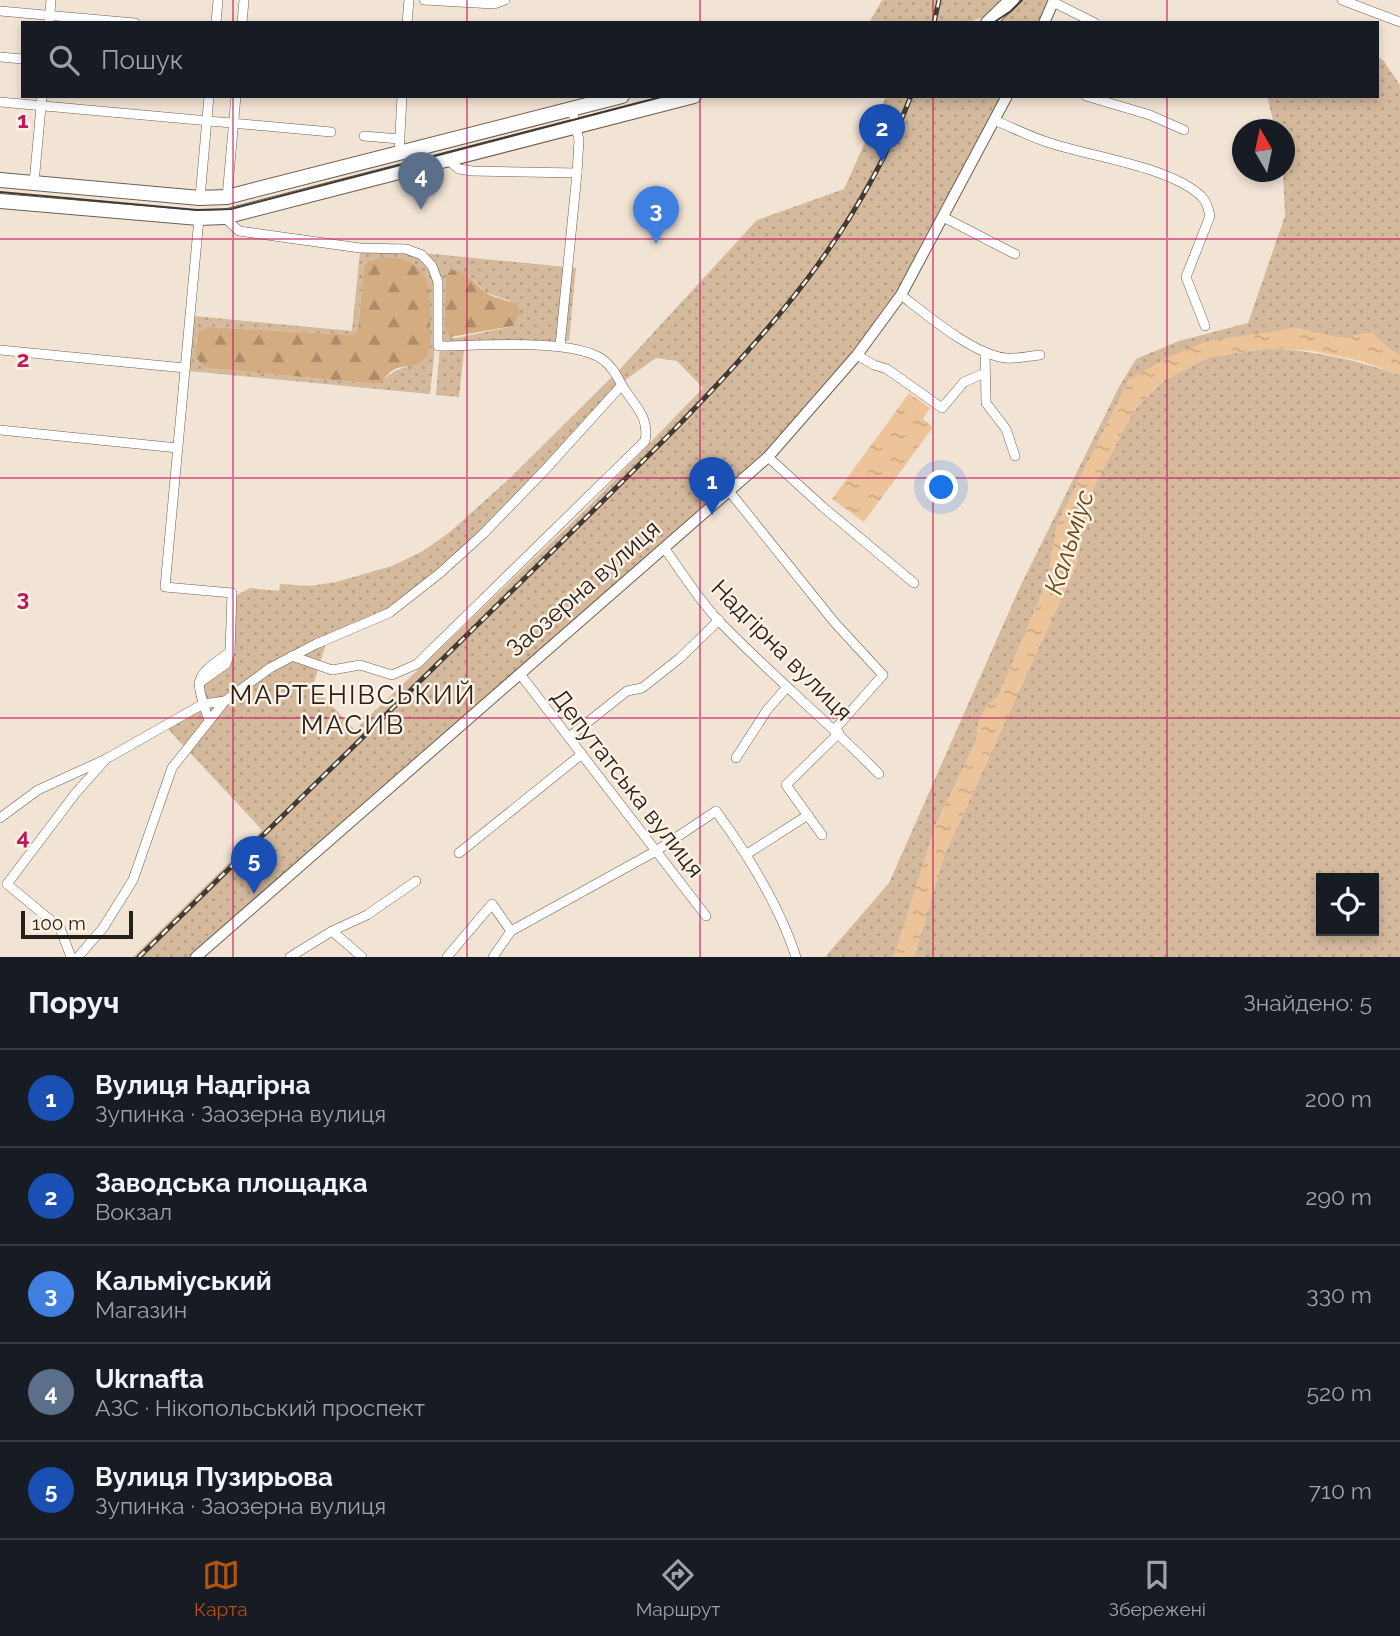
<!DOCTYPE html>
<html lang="uk">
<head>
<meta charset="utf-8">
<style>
  :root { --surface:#171b24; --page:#242831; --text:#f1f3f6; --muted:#9ea1a6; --line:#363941; --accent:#b45309 }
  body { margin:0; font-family:Raleway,sans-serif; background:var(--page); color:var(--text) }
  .controls { position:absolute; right:21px; bottom:21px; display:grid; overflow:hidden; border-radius:0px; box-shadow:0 4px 10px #0003 }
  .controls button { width:63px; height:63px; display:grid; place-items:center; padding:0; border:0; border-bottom:2px solid var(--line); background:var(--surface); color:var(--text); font:35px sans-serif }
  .compass { position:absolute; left:1232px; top:119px; width:63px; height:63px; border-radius:50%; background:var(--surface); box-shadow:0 4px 10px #0003; rotate:351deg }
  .scale { position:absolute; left:21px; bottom:18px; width:112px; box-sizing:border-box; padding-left:7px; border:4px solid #26201b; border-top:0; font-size:19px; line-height:24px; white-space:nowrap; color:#26201b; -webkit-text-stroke:5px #fdf2e5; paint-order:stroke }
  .you { position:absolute; left:942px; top:488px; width:24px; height:24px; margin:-18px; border:5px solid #fff; border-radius:50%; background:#1a73e8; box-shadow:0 0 0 10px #1a73e833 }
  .badge { display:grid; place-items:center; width:46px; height:46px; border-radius:50%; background:var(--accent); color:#fff; font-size:23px; font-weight:700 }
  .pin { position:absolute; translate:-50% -58px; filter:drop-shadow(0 2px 4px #0008) }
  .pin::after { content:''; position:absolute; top:37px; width:24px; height:21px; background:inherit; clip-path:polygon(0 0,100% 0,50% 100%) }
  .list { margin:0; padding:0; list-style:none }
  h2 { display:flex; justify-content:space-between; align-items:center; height:91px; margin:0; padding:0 28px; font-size:30px }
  h2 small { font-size:23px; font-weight:400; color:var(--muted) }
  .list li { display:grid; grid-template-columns:46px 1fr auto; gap:21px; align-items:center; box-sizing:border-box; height:98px; padding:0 28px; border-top:2px solid var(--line) }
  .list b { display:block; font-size:26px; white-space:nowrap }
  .list p { margin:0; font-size:23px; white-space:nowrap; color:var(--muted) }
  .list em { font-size:23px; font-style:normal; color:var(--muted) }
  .icon { flex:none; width:38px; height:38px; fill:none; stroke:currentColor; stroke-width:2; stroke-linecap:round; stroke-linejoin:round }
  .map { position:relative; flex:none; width:1400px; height:957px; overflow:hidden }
  .search { position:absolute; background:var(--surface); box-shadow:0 4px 10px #0003; left:21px; right:21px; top:21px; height:77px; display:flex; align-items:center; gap:18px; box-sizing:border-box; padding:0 24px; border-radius:0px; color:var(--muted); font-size:26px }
  .sheet { height:581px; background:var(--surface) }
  nav { display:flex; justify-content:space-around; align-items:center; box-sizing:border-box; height:98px; border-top:2px solid var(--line); background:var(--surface); font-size:19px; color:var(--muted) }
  nav a { display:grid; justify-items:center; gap:4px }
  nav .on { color:var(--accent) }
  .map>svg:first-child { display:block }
</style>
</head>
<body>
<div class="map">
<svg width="1400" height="957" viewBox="0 0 1400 957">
  <defs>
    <pattern id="grass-dots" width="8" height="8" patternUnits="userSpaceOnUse" patternTransform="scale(1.75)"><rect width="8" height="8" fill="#d4b99d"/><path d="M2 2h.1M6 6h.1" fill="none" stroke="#b69f87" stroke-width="1.8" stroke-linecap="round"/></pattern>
    <pattern id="forest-firs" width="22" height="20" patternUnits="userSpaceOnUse" patternTransform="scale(1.75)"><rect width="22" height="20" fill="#d4ac81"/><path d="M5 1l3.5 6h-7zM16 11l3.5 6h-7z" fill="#ac8c69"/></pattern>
    <pattern id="water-ripples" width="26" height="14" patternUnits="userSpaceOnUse" patternTransform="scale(1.75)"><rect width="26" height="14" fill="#edc499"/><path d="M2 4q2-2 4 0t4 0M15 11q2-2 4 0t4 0" fill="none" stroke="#cba883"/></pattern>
  </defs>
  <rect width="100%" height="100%" fill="#f2e4d5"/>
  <g fill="url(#grass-dots)" fill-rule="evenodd">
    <polygon points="882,0 1005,0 988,16 964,23 869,23"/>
    <polygon points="1013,0 1054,0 1044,23 988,23"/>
    <polygon points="1377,57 1383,60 1400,85 1400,355 1392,351 1371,333 1340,338 1295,328 1129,380 1057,524 1048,579 998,697 987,705 978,724 976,742 936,824 894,957 825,957 889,883 1019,589 1119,387 1136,359 1179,341 1248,323 1285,216 1283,172 1284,172 1284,130 1275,129 1267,96 1377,96"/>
    <path d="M886 96H1007L901 295 768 457 196 957H133L262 830 167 728 206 706 201 685 229 666 235 596 250 588 279 591 280 584 310 586 336 582 392 566 423 551 450 532 510 478 621 368 757 220 844 189ZM656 358 677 361 703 388 586 509 355 730 313 686 328 637 388 611 438 572 542 470 621 383Z"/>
    <path d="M360 252C378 252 404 247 419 257 447 275 433 364 430 394L189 371 194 316 352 331ZM373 259 408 367C392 369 388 379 374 384L209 368 197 361 196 339 208 327 354 335 358 329 364 267Z"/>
    <path d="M423 253 576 268 569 341H465L459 397 436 395 440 346 441 281ZM468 275 486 293 508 300 519 310V318L513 326 456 338 450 337 444 326 446 277Z"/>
    <path d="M1270 348C1316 351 1357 360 1400 375V957H914L944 856 1075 568 1093 489 1134 410 1163 381 1209 357ZM1321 878H1374V931H1321Z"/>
  </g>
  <g fill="url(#forest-firs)">
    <path d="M381 257C431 258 431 285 430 327 430 337 432 350 425 358 418 368 405 365 395 369 386 373 385 382 374 384L209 368C192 363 194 348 199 332L208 327 354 335 358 329 364 267 367 262Z"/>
    <path d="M456 270C470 273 475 285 486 293 500 302 534 300 513 326L450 337 444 326 446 277 450 271Z"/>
  </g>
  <g fill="url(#water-ripples)">
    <polygon points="1295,328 1340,338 1371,332 1392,351 1400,355 1400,375 1361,361 1313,351 1270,348 1209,357 1163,381 1134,410 1093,489 1075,568 944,856 914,957 894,957 936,824 976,742 978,724 987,705 998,697 1048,579 1057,524 1129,380 1168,357 1208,341"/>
    <polygon points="909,393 930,408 923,419 933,427 864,522 832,499"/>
  </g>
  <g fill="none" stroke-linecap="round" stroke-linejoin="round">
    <defs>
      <g id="minor">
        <polyline points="424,0 494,4 505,0"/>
        <polyline points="1342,0 1400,22"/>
        <polyline points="1053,2 1095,23"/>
        <polyline points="0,11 135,23"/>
        <polyline points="49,23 51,0"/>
        <polyline points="216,23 218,0"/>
        <polyline points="242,23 244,0"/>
        <polyline points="407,23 409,0"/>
        <polyline points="0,57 23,59"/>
        <polyline points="1086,96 1150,115 1184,130"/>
        <polyline points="0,102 331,132"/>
        <path d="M994 120C1011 127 1027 135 1044 141 1088 157 1167 165 1201 196 1207 202 1208 208 1210 216L1186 277 1205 326"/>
        <polyline points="364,136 400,139"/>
        <polyline points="399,154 402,96"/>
        <polyline points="448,160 459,169 472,171 577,173 579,140 572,109"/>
        <polyline points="34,183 42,96"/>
        <polyline points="227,197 236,96"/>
        <polyline points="200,198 209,96"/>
        <path d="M224 217 239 231 360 248 406 249 422 255 432 266 438 282V346C477 346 571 338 602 359 615 368 619 382 627 393 639 410 649 420 645 441L417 664 392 675 360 665 332 670 292 656"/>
        <polyline points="943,217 1015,254"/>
        <path d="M901 295C927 315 974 355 1006 358 1017 359 1029 356 1040 355"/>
        <polyline points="560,346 577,173"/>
        <polyline points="0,350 185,368"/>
        <polyline points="985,352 986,403 1006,429 1015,456"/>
        <polyline points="857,355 874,365 887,369 942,408 964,382 985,373"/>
        <polyline points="0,430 178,448"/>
        <polyline points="768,457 823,507 914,583"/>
        <polyline points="729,491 835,623 883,675 835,729"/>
        <path d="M664 548C682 572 698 599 719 621 770 674 827 721 879 774"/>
        <polyline points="520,674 706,916"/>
        <polyline points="199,683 226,664 230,652 232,593 165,587 199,218"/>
        <path d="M209 721C195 677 192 679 230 652"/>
        <polyline points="569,737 627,691 642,688 680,658 719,620"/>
        <polyline points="736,758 767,710 787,687"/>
        <polyline points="0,818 38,790 106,759 203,704 225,701"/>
        <polyline points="822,835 786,785 839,733"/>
        <polyline points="459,853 582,754"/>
        <polyline points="747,854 808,815"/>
        <polyline points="332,931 362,957"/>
        <polyline points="71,957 60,928 7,884 75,794 106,759"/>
        <polyline points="78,957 103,928 133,880 172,768 225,701 270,668 316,644 389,613 440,573 483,534 544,471 621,386"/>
        <polyline points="290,957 332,931 367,915 416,881"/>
        <polyline points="447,957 492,904 511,931"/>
        <path d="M493 957 511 931 656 851 716 811C748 855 779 904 796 957"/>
      </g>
      <g id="tertiary">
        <polyline points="1044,23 1054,0"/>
        <polyline points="196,957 768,457 857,355 901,295 1007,96"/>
      </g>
      <g id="primary">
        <polyline points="988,23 1012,0"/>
        <polyline points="0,180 200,198 227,197 622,96"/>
        <polyline points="0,201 199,218 224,217 694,96"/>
      </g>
    </defs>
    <use href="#minor" stroke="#6c6053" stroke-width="10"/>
    <use href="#tertiary" stroke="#6c6053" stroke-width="12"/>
    <use href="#primary" stroke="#6c6053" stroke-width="16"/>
    <use href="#minor" stroke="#fff" stroke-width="9"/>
    <use href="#tertiary" stroke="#fff" stroke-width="10"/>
    <use href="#primary" stroke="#fff" stroke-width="14"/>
    <g stroke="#423b34" stroke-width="2">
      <polyline points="993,23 1011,11 1022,0"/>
      <polyline points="0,192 197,210 231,209 665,96"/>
    </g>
    <defs>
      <g id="rail">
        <polyline points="934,23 939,0"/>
        <path d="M139 957C265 833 392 709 519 584 569 535 618 486 668 436 770 332 857 234 911 96"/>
      </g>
    </defs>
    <use href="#rail" stroke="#423b34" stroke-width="5"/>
    <use href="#rail" stroke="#fdf2e5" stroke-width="2.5" stroke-dasharray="8" stroke-linecap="butt"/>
  </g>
  <path fill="none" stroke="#c2185b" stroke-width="2" stroke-opacity="0.55" d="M233 0V23M467 0V23M700 0V23M933 0V23M1167 0V23M233 96V957M467 96V957M700 96V957M933 96V957M1167 96V957M0 239H1400M0 478H1400M0 718H1400"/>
  <g text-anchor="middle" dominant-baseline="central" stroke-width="5" stroke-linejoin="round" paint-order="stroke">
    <g font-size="24" fill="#26201b" stroke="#fdf2e5">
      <text transform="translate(583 588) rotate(-41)">Заозерна вулиця</text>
      <text transform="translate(782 650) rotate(45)">Надгірна вулиця</text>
      <text transform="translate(628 783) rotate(52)">Депутатська вулиця</text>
    </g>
    <g font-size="26" font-style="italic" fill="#6d4613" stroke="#fdf2e5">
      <text transform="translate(1069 542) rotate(-72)">Кальміус</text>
    </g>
    <g font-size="26" letter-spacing="2" fill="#26201b" stroke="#fdf2e5">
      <text x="353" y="695">МАРТЕНІВСЬКИЙ<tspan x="353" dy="30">МАСИВ</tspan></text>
    </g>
  </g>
  <g font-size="23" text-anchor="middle" font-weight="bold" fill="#c2185b" stroke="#fdf2e5" stroke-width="5" stroke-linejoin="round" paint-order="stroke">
    <text x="23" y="128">1</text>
    <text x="23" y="367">2</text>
    <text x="23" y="606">3</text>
    <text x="23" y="845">4</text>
  </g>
</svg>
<div class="controls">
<button><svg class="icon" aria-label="locate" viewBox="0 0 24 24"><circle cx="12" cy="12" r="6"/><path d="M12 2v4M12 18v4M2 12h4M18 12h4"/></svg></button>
</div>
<svg class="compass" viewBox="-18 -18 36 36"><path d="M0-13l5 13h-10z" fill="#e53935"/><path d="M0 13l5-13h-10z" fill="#9ea1a6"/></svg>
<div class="scale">100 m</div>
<div class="you"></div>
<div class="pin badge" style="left:712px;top:515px;background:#1a4fb4">1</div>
<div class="pin badge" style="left:882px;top:162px;background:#1a4fb4">2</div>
<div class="pin badge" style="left:656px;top:244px;background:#3f7fe0">3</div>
<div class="pin badge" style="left:421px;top:210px;background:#5c6f8a">4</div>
<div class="pin badge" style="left:254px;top:894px;background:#1a4fb4">5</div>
<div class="search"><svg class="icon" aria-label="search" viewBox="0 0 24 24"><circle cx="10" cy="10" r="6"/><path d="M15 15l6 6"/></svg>Пошук</div>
</div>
<section class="sheet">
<h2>Поруч<small>Знайдено: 5</small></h2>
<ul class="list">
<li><span class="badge" style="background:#1a4fb4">1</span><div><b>Вулиця Надгірна</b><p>Зупинка · Заозерна вулиця</p></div><em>200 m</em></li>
<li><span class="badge" style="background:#1a4fb4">2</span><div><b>Заводська площадка</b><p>Вокзал</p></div><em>290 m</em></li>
<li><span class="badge" style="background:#3f7fe0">3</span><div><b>Кальміуський</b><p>Магазин</p></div><em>330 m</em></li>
<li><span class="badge" style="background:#5c6f8a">4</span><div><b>Ukrnafta</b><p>АЗС · Нікопольський проспект</p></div><em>520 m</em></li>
<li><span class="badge" style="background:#1a4fb4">5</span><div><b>Вулиця Пузирьова</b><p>Зупинка · Заозерна вулиця</p></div><em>710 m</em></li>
</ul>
</section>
<nav>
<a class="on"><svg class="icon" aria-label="map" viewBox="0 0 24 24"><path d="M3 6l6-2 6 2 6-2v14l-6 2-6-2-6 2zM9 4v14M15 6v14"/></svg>Карта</a>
<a><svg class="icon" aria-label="directions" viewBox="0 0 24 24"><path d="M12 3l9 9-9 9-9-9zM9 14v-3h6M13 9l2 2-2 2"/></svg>Маршрут</a>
<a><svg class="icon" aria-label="saved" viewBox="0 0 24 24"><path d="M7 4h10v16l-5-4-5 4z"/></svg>Збережені</a>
</nav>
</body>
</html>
